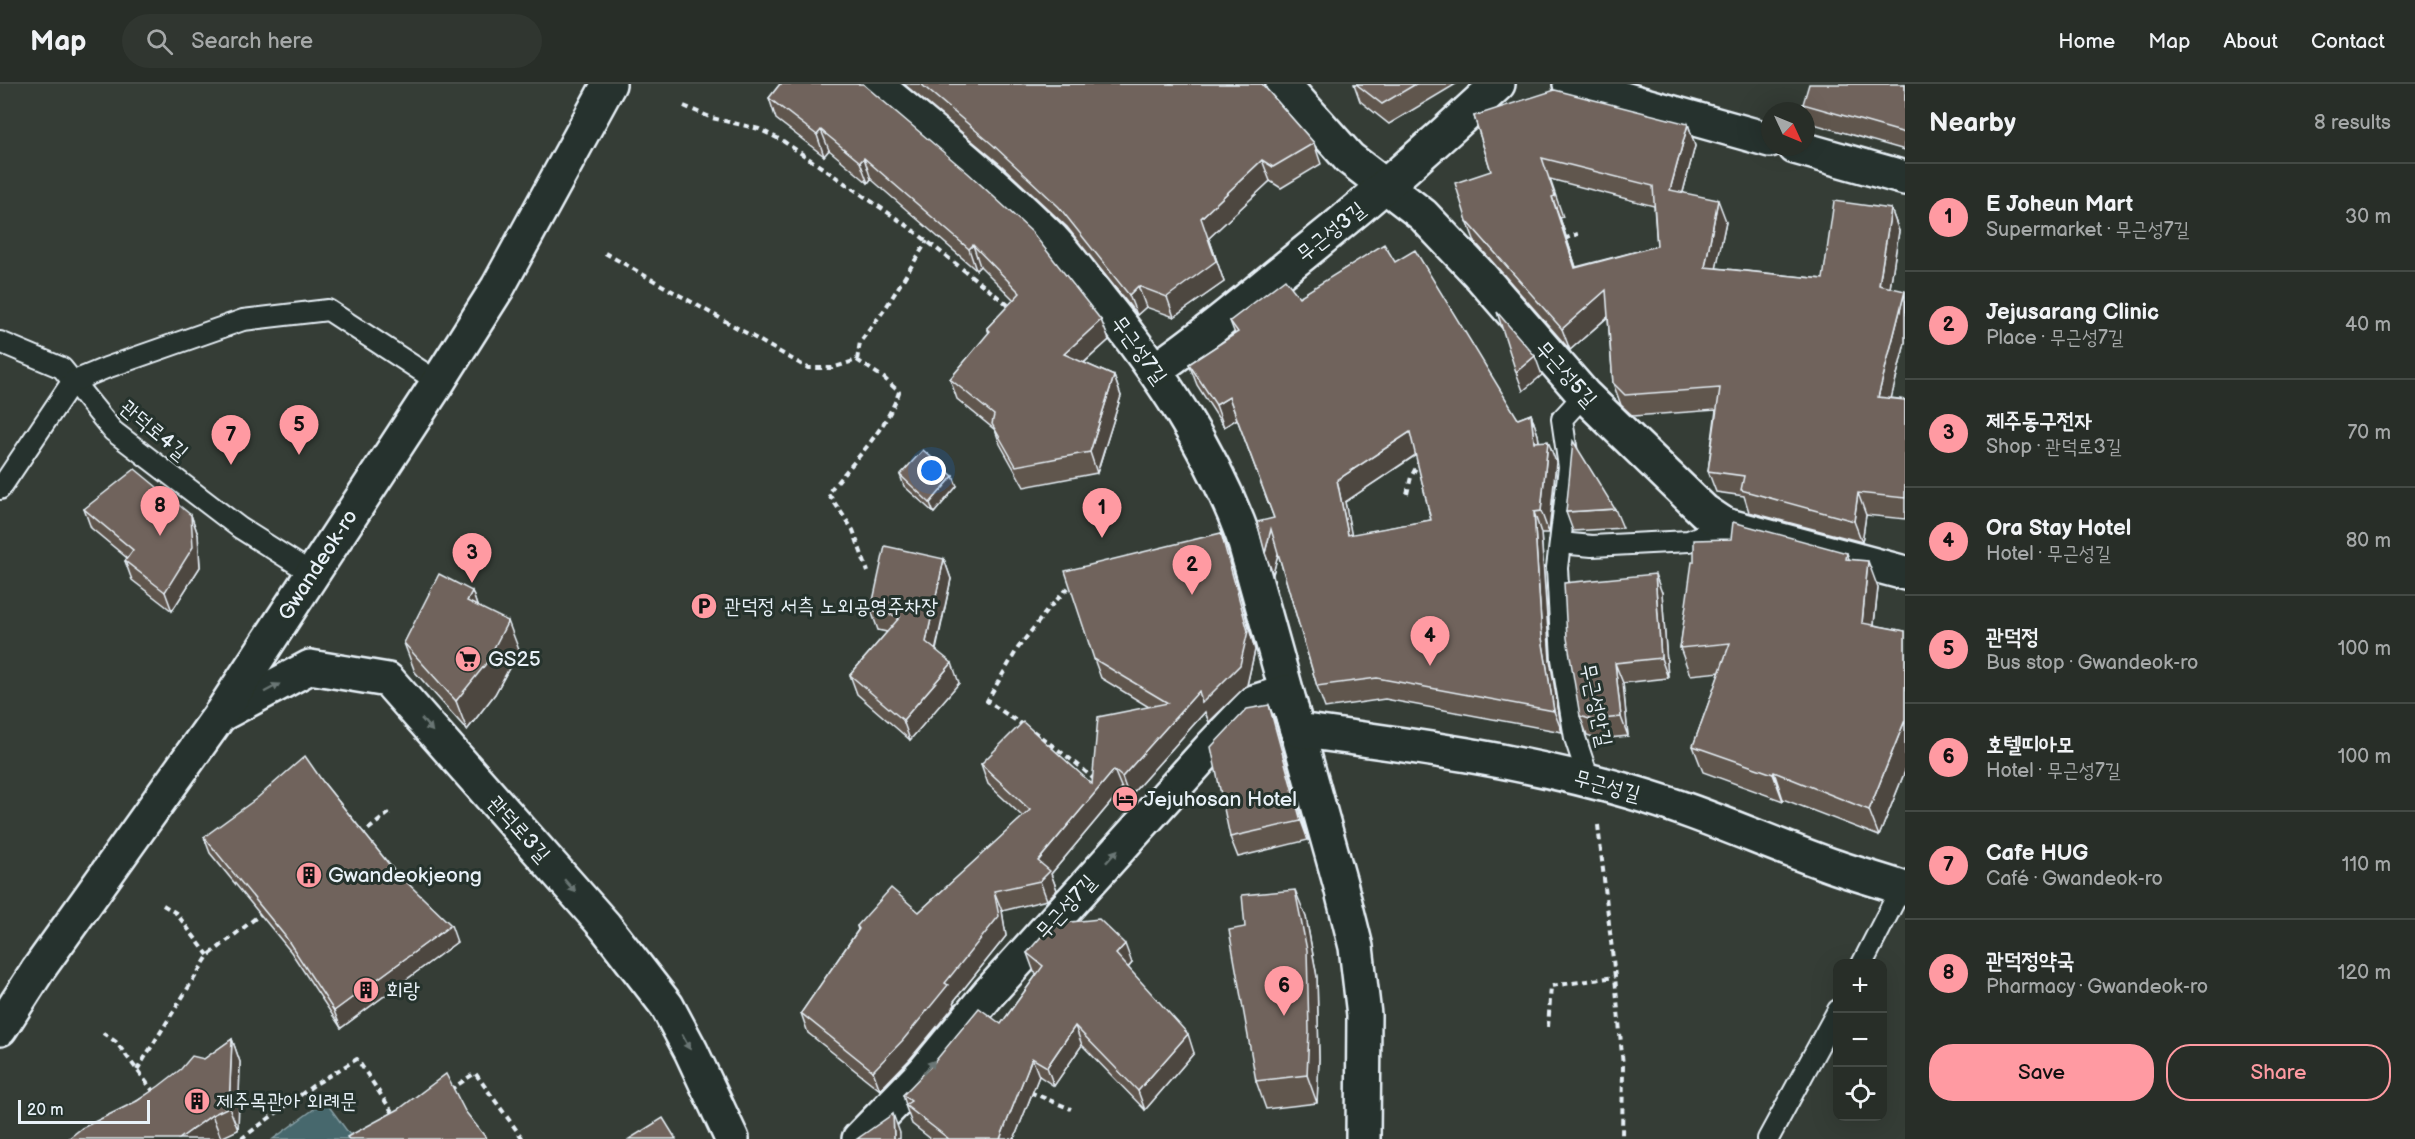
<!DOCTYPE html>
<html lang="en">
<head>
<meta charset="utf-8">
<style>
  :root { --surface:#282e28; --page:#303630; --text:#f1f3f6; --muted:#a5a8a8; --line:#444a45; --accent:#ff9aa2 }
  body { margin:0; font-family:"Balsamiq Sans","Poor Story",sans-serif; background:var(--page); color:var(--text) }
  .controls { position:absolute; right:18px; bottom:18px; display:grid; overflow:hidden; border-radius:12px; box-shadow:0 6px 24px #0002 }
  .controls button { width:54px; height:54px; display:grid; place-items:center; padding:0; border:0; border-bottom:2px solid var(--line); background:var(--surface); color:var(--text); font:30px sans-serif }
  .compass { position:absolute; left:1761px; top:18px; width:54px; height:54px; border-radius:50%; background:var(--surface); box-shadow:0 6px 24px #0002; rotate:134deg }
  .scale { position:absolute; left:18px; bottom:15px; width:132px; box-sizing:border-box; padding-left:6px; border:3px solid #e8f1f8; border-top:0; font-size:16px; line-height:21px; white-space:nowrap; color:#e8f1f8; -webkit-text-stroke:4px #26332d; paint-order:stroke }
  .you { position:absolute; left:932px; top:387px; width:21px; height:21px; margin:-15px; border:4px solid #fff; border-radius:50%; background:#1a73e8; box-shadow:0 0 0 9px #1a73e833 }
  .badge { display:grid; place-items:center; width:39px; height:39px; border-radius:50%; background:var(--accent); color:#111; font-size:20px; font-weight:700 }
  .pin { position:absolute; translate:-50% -50px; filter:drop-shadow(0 2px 3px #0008) }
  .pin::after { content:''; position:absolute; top:32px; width:21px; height:18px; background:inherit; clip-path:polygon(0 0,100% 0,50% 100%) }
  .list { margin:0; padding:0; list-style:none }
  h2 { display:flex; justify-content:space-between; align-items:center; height:78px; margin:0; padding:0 24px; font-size:26px }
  h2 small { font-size:20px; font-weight:400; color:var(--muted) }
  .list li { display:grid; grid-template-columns:39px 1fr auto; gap:18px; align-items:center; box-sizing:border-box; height:108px; padding:0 24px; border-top:2px solid var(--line) }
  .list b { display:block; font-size:22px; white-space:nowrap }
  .list p { margin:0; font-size:20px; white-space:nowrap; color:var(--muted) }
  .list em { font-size:20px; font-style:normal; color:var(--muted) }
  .actions { display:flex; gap:12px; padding:18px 24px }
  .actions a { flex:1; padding:14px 0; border:2px solid var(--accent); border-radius:24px; text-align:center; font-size:21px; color:var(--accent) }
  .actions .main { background:var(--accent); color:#111 }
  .icon { flex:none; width:33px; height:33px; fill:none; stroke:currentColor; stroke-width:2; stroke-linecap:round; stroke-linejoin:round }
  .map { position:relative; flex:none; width:1905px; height:1055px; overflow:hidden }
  header { display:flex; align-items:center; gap:36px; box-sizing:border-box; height:84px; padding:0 30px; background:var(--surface); border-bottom:2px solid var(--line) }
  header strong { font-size:28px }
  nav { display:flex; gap:33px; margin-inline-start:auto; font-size:21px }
  .search { width:420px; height:54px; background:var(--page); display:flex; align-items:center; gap:15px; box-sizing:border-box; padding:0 21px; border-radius:33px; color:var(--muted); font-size:22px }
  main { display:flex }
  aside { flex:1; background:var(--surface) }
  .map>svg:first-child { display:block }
</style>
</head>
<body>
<header>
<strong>Map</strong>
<div class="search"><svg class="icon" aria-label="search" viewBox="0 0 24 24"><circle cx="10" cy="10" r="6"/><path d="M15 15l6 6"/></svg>Search here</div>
<nav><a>Home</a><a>Map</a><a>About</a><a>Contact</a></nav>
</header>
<main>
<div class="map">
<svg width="1905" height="1055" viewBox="0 0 1905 1055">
  <rect width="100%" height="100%" fill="#353d36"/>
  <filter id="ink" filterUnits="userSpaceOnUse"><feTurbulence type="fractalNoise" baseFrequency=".0167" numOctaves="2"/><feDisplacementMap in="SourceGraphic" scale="12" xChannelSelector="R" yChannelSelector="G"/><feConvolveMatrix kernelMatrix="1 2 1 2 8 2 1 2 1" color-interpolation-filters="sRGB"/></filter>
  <g filter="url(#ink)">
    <polygon fill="#47686d" stroke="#879fa5" stroke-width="1.5" points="325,1017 353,1055 273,1055"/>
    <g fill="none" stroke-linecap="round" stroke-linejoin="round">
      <defs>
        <g id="service">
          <polyline points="0,258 62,284 113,347 240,444 313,490"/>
          <polyline points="1584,311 1562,335 1569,383 1557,484 1562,575 1575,654 1589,696"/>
          <polyline points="0,405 72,298 106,284 243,236 328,226 438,298"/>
          <polyline points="1560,459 1592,462 1689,457 1725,441"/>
          <polyline points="1862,880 1901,804"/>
          <polyline points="1768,1055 1838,926"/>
        </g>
        <g id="minor">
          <path d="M875 0C936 50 997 100 1053 156 1070 174 1085 196 1101 216 1159 288 1211 365 1243 452L1340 799 1356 863 1364 931 1363 1055"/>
          <polyline points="1283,0 1349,74 1423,131 1478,189 1584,311 1704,427 1725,441 1905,489"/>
          <polyline points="1570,0 1770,56"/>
          <polyline points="1795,63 1905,94"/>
          <path d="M1155 286C1197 257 1237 224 1277 191 1354 130 1427 67 1498 0"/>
          <polyline points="220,631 310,583 388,596 605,842 667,922 691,967 732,1055"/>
          <path d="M859 1055 924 988 989 909 1212 662 1254 618 1286 608 1297 646C1409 661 1522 676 1631 708 1701 728 1767 759 1836 783 1859 791 1882 797 1905 805"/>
        </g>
        <polyline id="secondary" points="0,945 38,886 220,631 438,298 498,203 609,0"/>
      </defs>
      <use href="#service" stroke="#e8f1f8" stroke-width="24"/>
      <use href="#minor" stroke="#e8f1f8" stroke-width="38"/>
      <use href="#secondary" stroke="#e8f1f8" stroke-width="38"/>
      <g stroke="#e8f1f8" stroke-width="4" stroke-dasharray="6 4.5" stroke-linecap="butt">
        <polyline points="684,22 712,34 759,45 783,57 909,143 1012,224"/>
        <polyline points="1564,155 1578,150"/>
        <path d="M605 169 808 284H832L857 276 884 294 899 308C886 346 853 378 828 409L853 446 868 488"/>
        <polyline points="857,276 860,258 885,225 927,157"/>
        <polyline points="1407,410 1411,393 1419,378"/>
        <polyline points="1024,642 987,617 1018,564 1049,524 1072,500"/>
        <polyline points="1033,647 1077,680 1095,696"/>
        <polyline points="1598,741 1615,893 1623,982 1622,1055"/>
        <polyline points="360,752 390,728"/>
        <polyline points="163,821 176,829 208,871"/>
        <polyline points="1548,943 1551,902 1615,893"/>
        <polyline points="103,949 116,958 156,1011"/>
        <polyline points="137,986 208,872 262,829"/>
        <polyline points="450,1006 475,989 523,1055"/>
        <polyline points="1030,1008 1071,1025"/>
        <polyline points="241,1055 314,1001 357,975 395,1032"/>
      </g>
      <use href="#service" stroke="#26332d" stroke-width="20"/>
      <use href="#minor" stroke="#26332d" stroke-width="33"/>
      <use href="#secondary" stroke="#26332d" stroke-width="33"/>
    </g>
    <g fill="#60564e" stroke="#e8f1f8" stroke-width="1.5" fill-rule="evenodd">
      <polygon points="780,0 1101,236 1109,256 1084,279 1114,292 1121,312 1097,389 1024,403 1000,360 995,346 957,315 950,295 989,249 987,244 1014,216 980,182 976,186 871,95 868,99 829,66 824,72 776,35 769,14"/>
      <polygon points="904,0 1262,0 1314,59 1321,80 1281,104 1270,97 1209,154 1224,198 1174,233 1146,223 1137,231 1067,143 1001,81"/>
      <polygon points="1354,0 1456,0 1389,40 1360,17"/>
      <polygon points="1905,0 1905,66 1810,39 1803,20"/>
      <path d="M1474 32 1688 40 1695 62 1683 108 1726 137 1716 184 1823 195 1891 125 1899 147 1890 204 1905 208V259L1891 314 1905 316V435L1866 431 1862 458 1749 428 1744 412 1716 408 1708 387 1716 326 1633 332 1621 321 1613 299 1608 233 1570 266 1475 158 1467 137 1491 87ZM1550 95 1654 122 1657 162 1576 183 1560 134 1563 133Z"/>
      <path d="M1395 178 1518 335 1531 330 1538 351 1539 357 1556 378 1549 449H1541L1550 576 1562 648 1385 615 1325 624 1317 602 1278 469 1273 490 1274 434 1237 335 1224 343 1197 301 1189 280 1235 250 1230 237ZM1416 371 1431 436 1351 451 1345 418Z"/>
      <polygon points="900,391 957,402 934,429 904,402"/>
      <polygon points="84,425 191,431 198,451 200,483 172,527 132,496 125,477 127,474 91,444"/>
      <polygon points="1615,425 1623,444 1573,447 1566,428"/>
      <polygon points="1221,449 1228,468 1255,566 1247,601 1209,638 1205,628 1129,713 1122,705 1051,790 1057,806 1047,816 1002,827 1006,852 954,917 955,921 910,975 880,1006 808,949 801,929 858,846 857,842 919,828 1023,733 988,700 981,680 1092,700 1149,623 1101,594 1094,575"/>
      <polygon points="1847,469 1849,475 1878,504 1874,541 1905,547 1905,687 1879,752 1783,715 1783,717 1703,688 1693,662 1720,588 1690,591 1680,564 1694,478"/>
      <polygon points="944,475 951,495 936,566 959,599 910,656 857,610 850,591 887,548 878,546 871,526"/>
      <polygon points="472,507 477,522 519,566 495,610 467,646 415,588 404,559"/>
      <polygon points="1662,509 1668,594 1623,599 1628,652 1599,655 1587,651 1580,632"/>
      <polygon points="1269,621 1276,640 1308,756 1238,773 1230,753"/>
      <polygon points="323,698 392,784 457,858 341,944 291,868 210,769 204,753"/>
      <polygon points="1306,833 1317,893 1319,975 1317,1019 1266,1025 1256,997"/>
      <polygon points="1027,869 1132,879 1128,884 1194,969 1145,1026 1082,961 1054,1002 1039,992 1014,1055 931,1055 912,1040 905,1021 906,1021 903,1011 1001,940 1037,890 1034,888"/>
      <polygon points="232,955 240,978 238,1046 221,1054 137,1017 204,975"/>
    </g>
    <g fill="#4e4640" stroke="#e8f1f8" stroke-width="1.5">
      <polygon points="1688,40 1695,62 1678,127 1670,106"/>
      <polygon points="821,46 829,66 824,72 817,51"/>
      <polygon points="864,74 871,95 868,99 860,78"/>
      <polygon points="1262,76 1270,97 1209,154 1224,198 1174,233 1167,213 1201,134"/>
      <polygon points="1552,113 1560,134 1583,205 1575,184"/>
      <polygon points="1718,116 1726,137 1712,205 1705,183"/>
      <polygon points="1891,125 1899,147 1887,223 1879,201"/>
      <polygon points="973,161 980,182 976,186 969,165"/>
      <polygon points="1138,202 1146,223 1137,231 1129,211"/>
      <polygon points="1606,206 1613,228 1570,266 1562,245"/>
      <polygon points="1905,207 1905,259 1886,335 1878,313"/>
      <polygon points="1101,236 1109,256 1071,290 1064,270"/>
      <polygon points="1535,272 1542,291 1523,307 1516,288"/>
      <polygon points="1114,292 1121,312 1097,389 1090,368"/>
      <polygon points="1229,313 1237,335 1224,343 1216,321"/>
      <polygon points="1531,330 1538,351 1542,379 1534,358"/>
      <polygon points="1410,348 1418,369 1345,418 1356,473 1348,451 1337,396"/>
      <polygon points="1548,357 1556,378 1549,449 1541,427"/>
      <polygon points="953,392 957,402 934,429 930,419"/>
      <polygon points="1858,409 1866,431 1862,458 1854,437"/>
      <polygon points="1534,428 1541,449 1550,576 1562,648 1554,627 1542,554"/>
      <polygon points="191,431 198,451 200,483 172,527 165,508"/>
      <polygon points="1271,445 1279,466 1273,490 1265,469"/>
      <polygon points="1221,449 1228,468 1255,566 1247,601 1209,638 1205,628 1129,713 1122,693 1199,607"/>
      <polygon points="944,475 951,495 933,577 926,558"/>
      <polygon points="1868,477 1878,504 1871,565 1862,539"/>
      <polygon points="1655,490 1662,509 1668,594 1661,574"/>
      <polygon points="472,507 482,536 467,517"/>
      <polygon points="508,537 519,566 495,610 467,646 456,617"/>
      <polygon points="952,579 959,599 910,656 903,636"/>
      <polygon points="1615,579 1623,599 1628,652 1621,633"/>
      <polygon points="1269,621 1276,640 1308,756 1301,737"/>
      <polygon points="1905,636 1905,687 1879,752 1869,726"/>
      <polygon points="1114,686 1122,705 1051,790 1057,806 1047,816 1040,797 1038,777"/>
      <polygon points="1774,688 1783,715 1783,717 1773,690"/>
      <polygon points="1295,806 1306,833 1317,893 1319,975 1317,1019 1307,991"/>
      <polygon points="994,807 1002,827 1006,852 954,917 955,921 910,975 880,1006 873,987 945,899"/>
      <polygon points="451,841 457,858 341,944 334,927"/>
      <polygon points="1125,860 1132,879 1123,889 1116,870"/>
      <polygon points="1075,942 1082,961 1054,1002 1047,983"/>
      <polygon points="1188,950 1194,969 1145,1026 1138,1007"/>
      <polygon points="232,955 240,978 238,1046 229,1023"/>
      <polygon points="1032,974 1039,992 1014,1055 1000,1055"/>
      <polygon points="893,1030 900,1049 900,1055 894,1055"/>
      <polygon points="212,1031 221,1054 219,1055 179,1055"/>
    </g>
    <g fill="#70645b" stroke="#e8f1f8" stroke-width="1.5" fill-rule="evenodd">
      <polygon points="780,0 863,0 968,89 1032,148 1101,236 1064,270 1114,292 1090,368 1016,382 992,340 994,331 950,295 990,247 987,244 1020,209 973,161 969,165 864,74 860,78 821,46 817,51 769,14"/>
      <polygon points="921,0 1262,0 1314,59 1273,83 1262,76 1201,134 1216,177 1167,213 1138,202 1129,211 1059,123 993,61"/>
      <polygon points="1356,0 1416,0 1382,20"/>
      <polygon points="1809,0 1905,0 1905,49 1803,20"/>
      <path d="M1555 6 1688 40 1670 106 1718 116 1705 183 1823 195 1834 117 1891 125 1879 201 1905 207 1878 313 1905 316V414L1858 409 1854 437 1741 406 1744 392 1708 387 1720 304 1625 311 1613 299 1606 206 1562 245 1467 137 1455 99 1491 87 1474 32ZM1542 74 1653 102 1657 162 1575 184 1552 113 1555 112Z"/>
      <path d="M1384 160 1395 178 1415 166 1518 335 1531 330 1534 358 1548 357 1541 427 1534 428 1542 554 1554 627 1377 594 1317 602 1271 445 1265 469 1257 438 1274 434 1229 313 1216 321 1189 280 1238 248 1230 237 1285 195 1299 213ZM1410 348 1431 436 1348 451 1337 396Z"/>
      <polygon points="1497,228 1535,272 1516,288"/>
      <polygon points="1573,357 1615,425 1566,428"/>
      <polygon points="923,366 953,392 930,419 900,391"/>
      <polygon points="135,385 191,431 193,463 165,508 125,477 133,466 84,425"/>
      <polygon points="1733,438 1847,469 1846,475 1868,477 1862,539 1905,547 1905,636 1869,726 1774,688 1773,690 1693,662 1730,559 1680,564 1692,478 1694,478 1694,456 1731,455"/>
      <polygon points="1221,449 1248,547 1240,581 1202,619 1199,607 1122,693 1114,686 1038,777 1050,787 1040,797 994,807 999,832 945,899 948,901 903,956 873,987 801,929 859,845 857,842 891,804 919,828 1030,726 981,680 1023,638 1092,700 1098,633 1168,619 1094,575 1065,487"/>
      <polygon points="885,462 944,475 926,558 952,579 903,636 850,591 900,533 871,526"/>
      <polygon points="439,490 472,507 467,517 508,537 485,581 456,617 404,559"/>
      <polygon points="1655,490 1661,574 1615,579 1621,633 1592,636 1580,632 1567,554 1564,499"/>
      <polygon points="1269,621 1301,737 1230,753 1211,663 1247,625"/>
      <polygon points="305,672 323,698 392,784 451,841 334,927 285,852 204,753 256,715"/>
      <polygon points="1295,806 1307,866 1309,948 1307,991 1256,997 1229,846 1245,843 1242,811"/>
      <polygon points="1099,835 1125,860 1116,870 1188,950 1138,1007 1075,942 1047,983 1032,974 1000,1055 949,1055 905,1021 911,1017 903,1011 932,981 979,924 1001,940 1043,882 1027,869 1052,840"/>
      <polygon points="232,955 229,1023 212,1031 179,1055 68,1055 82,1044 137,1017 159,1002 181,985 192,972 204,975"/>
      <polygon points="446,990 465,1027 487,1055 349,1055 347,1053 399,1025"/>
      <polygon points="893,1030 894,1055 857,1055"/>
      <polygon points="663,1034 676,1055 629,1055"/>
    </g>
    <defs><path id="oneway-solid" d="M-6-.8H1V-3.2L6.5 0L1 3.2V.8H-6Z" transform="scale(1.5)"/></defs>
    <g fill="#6a7674">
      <use href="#oneway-solid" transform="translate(272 604) rotate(-28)"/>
      <use href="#oneway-solid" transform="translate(427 641) rotate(49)"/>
      <use href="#oneway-solid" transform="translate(1112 772) rotate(-48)"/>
      <use href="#oneway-solid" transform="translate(570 802) rotate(49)"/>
      <use href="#oneway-solid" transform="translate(686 958) rotate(61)"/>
      <use href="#oneway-solid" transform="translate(929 983) rotate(-50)"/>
    </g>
  </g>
  <defs>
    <symbol id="parking-disc" viewBox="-11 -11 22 22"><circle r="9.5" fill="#ff9aa2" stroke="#26332d"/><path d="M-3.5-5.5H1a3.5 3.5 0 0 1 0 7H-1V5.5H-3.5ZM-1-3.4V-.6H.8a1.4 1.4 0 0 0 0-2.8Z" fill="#111"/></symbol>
    <symbol id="supermarket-disc" viewBox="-11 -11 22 22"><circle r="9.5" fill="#ff9aa2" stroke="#26332d"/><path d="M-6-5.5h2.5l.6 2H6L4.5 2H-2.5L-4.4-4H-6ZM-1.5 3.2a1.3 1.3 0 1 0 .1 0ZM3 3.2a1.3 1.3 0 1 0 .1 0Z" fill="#111"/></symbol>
    <symbol id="hotel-disc" viewBox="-11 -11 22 22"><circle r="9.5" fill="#ff9aa2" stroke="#26332d"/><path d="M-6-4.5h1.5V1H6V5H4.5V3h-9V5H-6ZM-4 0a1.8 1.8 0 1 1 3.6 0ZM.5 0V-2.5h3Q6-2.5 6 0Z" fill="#111"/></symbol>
    <symbol id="building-disc" viewBox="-11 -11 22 22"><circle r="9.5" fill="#ff9aa2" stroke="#26332d"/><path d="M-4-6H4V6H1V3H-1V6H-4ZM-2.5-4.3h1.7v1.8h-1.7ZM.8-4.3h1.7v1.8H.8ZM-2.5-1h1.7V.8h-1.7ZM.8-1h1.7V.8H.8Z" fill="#111"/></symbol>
  </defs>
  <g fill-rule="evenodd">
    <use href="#parking-disc" x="689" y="507" width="30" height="30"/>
    <use href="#supermarket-disc" x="453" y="560" width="30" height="30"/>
    <use href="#hotel-disc" x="1110" y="700" width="30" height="30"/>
    <use href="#building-disc" x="294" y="776" width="30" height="30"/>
    <use href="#building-disc" x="351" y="891" width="30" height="30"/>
    <use href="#building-disc" x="182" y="1002" width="30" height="30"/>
  </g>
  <g text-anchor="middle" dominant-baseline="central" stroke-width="6" stroke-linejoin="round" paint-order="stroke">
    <g font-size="21" fill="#e8f1f8" stroke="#26332d">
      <text transform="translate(1331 148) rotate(-39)">무근성3길</text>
      <text transform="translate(1139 266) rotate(54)">무근성7길</text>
      <text transform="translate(1566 290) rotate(48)">무근성5길</text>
      <text transform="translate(154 346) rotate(40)">관덕로4길</text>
      <text transform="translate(318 481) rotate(-57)">Gwandeok-ro</text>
      <text transform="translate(1596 621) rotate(78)">무근성안길</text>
      <text transform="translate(1607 702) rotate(15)">무근성길</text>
      <text transform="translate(519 745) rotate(48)">관덕로3길</text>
      <text transform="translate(1066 823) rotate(-48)">무근성7길</text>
    </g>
    <g font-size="21" fill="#e8f1f8" stroke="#26332d" text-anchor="start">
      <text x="724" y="522">관덕정 서측 노외공영주차장</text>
      <text x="488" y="575">GS25</text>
      <text x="1144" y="715">Jejuhosan Hotel</text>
      <text x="328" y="791">Gwandeokjeong</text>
      <text x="386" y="906">회랑</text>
      <text x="216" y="1017">제주목관아 외례문</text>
    </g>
  </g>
</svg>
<div class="controls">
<button>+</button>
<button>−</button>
<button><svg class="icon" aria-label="locate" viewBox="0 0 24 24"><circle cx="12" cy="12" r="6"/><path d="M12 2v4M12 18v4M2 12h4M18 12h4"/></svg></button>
</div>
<svg class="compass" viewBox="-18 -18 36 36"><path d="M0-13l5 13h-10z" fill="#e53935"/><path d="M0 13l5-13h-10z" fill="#a5a8a8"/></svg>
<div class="scale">20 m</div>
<div class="you"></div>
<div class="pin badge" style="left:1102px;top:454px">1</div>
<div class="pin badge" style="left:1192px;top:511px">2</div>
<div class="pin badge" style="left:472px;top:499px">3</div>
<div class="pin badge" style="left:1430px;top:582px">4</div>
<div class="pin badge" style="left:299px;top:371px">5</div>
<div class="pin badge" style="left:1284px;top:932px">6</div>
<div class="pin badge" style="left:231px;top:381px">7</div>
<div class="pin badge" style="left:160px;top:452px">8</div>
</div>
<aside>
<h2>Nearby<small>8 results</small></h2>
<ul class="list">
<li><span class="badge">1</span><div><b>E Joheun Mart</b><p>Supermarket · 무근성7길</p></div><em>30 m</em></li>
<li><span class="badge">2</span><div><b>Jejusarang Clinic</b><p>Place · 무근성7길</p></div><em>40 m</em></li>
<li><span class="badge">3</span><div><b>제주동구전자</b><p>Shop · 관덕로3길</p></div><em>70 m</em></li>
<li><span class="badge">4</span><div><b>Ora Stay Hotel</b><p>Hotel · 무근성길</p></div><em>80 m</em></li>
<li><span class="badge">5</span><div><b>관덕정</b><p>Bus stop · Gwandeok-ro</p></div><em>100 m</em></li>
<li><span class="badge">6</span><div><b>호텔띠아모</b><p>Hotel · 무근성7길</p></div><em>100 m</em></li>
<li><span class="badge">7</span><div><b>Cafe HUG</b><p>Café · Gwandeok-ro</p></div><em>110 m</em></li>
<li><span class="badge">8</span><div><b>관덕정약국</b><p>Pharmacy · Gwandeok-ro</p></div><em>120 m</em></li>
</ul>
<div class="actions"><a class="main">Save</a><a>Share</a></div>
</aside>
</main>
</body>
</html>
